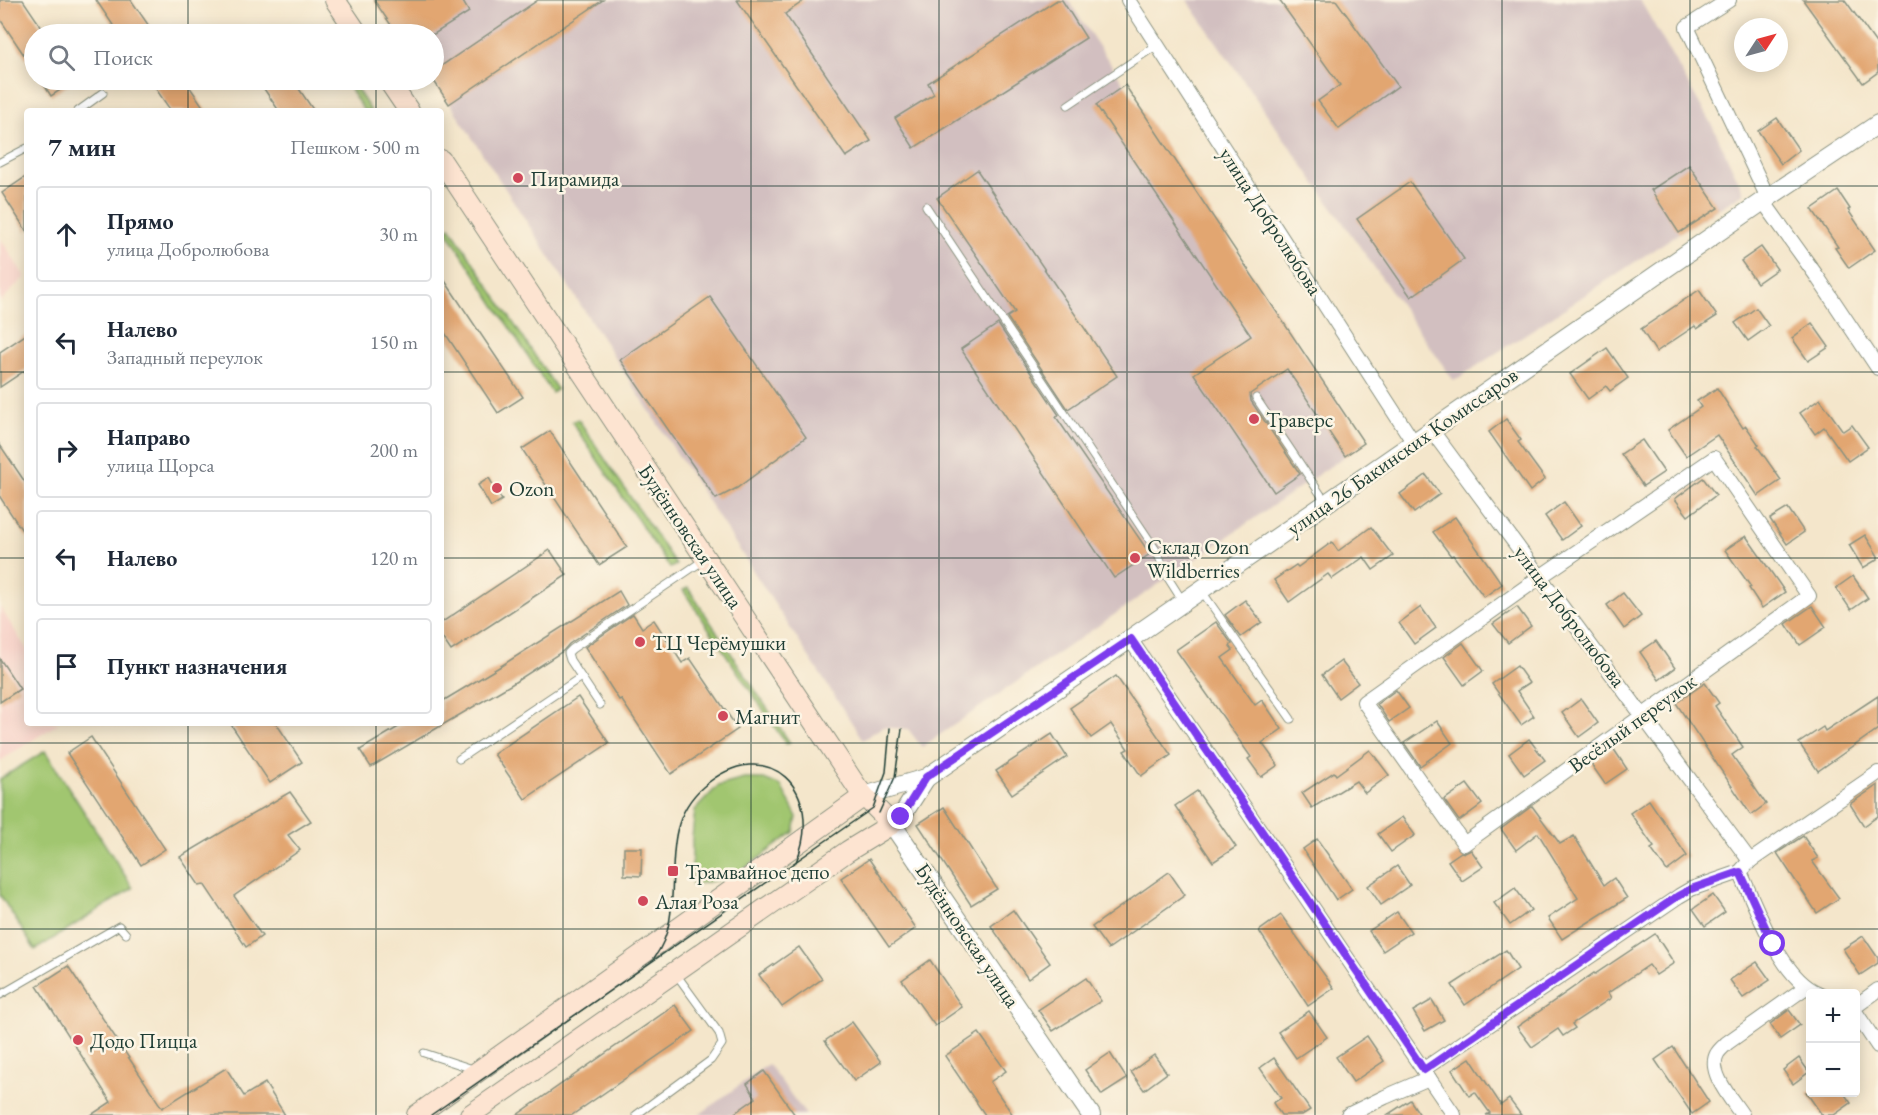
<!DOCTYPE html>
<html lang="ru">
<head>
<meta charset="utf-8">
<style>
  :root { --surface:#fff; --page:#f6f6f7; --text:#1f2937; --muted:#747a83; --line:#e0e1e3 }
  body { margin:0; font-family:"EB Garamond",serif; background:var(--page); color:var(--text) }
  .controls { position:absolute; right:18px; bottom:18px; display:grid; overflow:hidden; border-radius:6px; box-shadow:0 3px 15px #0003 }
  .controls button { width:54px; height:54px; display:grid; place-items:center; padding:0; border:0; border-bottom:2px solid var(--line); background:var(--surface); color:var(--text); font:30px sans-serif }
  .compass { position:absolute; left:1734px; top:18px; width:54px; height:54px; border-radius:50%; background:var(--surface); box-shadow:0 3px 15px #0003; rotate:54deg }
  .stop { position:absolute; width:18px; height:18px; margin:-14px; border:4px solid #7c3aed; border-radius:50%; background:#fff }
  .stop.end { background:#7c3aed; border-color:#fff; box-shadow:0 2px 6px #0008 }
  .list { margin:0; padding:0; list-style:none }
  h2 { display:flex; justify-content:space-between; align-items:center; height:78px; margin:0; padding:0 24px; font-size:26px }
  h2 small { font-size:20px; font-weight:400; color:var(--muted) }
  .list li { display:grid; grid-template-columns:39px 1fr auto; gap:18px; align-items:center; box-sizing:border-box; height:96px; margin:0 12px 12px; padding:0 12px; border:2px solid var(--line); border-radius:6px }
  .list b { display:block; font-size:22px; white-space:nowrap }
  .list p { margin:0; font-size:20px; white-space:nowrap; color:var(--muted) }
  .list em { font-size:20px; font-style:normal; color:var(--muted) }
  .icon { flex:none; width:33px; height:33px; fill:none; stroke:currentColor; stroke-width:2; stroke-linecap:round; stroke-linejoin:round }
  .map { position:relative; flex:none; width:1878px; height:1115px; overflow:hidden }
  .search { position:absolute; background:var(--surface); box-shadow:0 3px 15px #0003; left:24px; top:24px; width:420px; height:66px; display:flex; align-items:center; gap:15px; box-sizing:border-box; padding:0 21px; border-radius:33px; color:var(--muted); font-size:22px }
  .panel { position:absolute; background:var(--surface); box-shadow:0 3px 15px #0003; left:24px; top:108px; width:420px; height:618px; border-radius:6px }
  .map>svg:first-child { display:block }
</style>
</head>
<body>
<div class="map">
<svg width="1878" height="1115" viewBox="0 0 1878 1115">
  <rect width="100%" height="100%" fill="#fcf5e5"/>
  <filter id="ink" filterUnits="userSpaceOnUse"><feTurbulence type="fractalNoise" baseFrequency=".0167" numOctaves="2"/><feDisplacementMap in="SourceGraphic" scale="12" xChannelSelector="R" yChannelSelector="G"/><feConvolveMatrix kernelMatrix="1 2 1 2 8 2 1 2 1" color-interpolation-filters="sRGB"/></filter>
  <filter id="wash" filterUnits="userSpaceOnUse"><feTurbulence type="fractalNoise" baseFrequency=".008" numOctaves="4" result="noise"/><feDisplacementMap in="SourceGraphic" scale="24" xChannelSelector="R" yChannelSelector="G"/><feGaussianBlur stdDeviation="1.35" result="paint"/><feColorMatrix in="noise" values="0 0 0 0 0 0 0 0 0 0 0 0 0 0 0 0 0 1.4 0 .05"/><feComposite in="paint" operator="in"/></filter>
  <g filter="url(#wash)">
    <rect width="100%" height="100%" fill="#f4e6cb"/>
    <g fill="#f7d1c8">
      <polygon points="0,238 25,277 0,302"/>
      <polygon points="0,607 27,650 27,723 59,723 0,761"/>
    </g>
    <g fill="#d2bfc0">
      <polygon points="379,0 1068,0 1364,443 922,747 908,729 882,727 863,740 434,79 434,34 403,34"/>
      <polygon points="1187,0 1640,0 1714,129 1744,193 1679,233 1454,381"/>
      <polygon points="768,1064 806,1115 699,1115"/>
    </g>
    <g fill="#a1c670" stroke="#608252" stroke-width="1.5">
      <polygon points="344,80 351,80 371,111 364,111"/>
      <polygon points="450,227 557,389 552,393 446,230"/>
      <polygon points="578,419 676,565 670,568 572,422"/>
      <polygon points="688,588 790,743 786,744 683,590"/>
      <polygon points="45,751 133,888 35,950 0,895 0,779"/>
      <polygon points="744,779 764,779 781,786 797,817 794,832 733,877 692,885 692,838 695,810 718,786"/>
    </g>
    <g id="blocks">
      <g fill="#e2a671">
        <polygon points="0,0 23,0 46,34 34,34 34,70 0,19"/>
        <polygon points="96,0 131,0 149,26 137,34 119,34"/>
        <polygon points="374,0 462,0 469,12 434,34 397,34"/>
        <polygon points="538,0 603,0 449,104 434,81 434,71"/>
        <polygon points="737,0 805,0 785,14 871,141 846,157"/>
        <polygon points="1057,0 1062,0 1086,38 914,148 895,118 934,94 928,83"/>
        <polygon points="1279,0 1336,0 1398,86 1339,129 1318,101 1340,85"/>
        <polygon points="1803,0 1845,0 1878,46 1878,72 1863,83"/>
        <polygon points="41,80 76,80 51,96"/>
        <polygon points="165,80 185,80 206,111 171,111 154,86"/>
        <polygon points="258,80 293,80 314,111 279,111"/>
        <polygon points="1125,85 1364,443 1345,456 1287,369 1250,394 1251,401 1300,474 1274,492 1194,374 1251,336 1096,105"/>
        <polygon points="1777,118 1799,150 1781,164 1758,131"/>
        <polygon points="1689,165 1718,208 1679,233 1651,190"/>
        <polygon points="977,170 1117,376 1068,409 1007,317 1015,312 937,198"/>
        <polygon points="27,176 27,232 2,193"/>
        <polygon points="1410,182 1464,259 1411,297 1357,219"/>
        <polygon points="1838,191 1850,209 1848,210 1875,250 1849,268 1835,248 1838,247 1812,209"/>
        <polygon points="1761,247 1777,269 1757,283 1741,261"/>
        <polygon points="441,275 523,397 498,413 441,327"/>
        <polygon points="1699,290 1717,316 1697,329 1695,326 1656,352 1641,329"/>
        <polygon points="710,297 806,437 737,488 716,499 620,360"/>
        <polygon points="1756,308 1769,326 1748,341 1735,323"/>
        <polygon points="1812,323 1829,347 1808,361 1792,338"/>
        <polygon points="998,324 1059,415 1056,417 1150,554 1114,578 961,349"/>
        <polygon points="27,334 27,369 0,387 0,352"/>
        <polygon points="1607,348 1628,378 1610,391 1606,386 1588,399 1570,374"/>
        <polygon points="1717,388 1743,428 1746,426 1759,445 1757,446 1781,480 1758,496 1717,435 1686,456 1668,430 1701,407 1697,401"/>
        <polygon points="1820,399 1843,431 1852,425 1868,447 1848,461 1824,427 1815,434 1800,413"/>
        <polygon points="1506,419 1521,440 1518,442 1545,479 1530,491 1489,432"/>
        <polygon points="550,431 627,547 599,565 522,449"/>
        <polygon points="1642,440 1664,472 1643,486 1621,454"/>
        <polygon points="0,445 27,485 27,538 0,497"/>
        <polygon points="1426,475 1440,494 1414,513 1400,494"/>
        <polygon points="489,478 502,500 491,507 478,485"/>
        <polygon points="1703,478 1716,495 1688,516 1675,499"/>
        <polygon points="1564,502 1581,526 1562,540 1545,516"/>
        <polygon points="1788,508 1804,532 1787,544 1770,519"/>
        <polygon points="1455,517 1502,584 1484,597 1453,555 1451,556 1433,532"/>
        <polygon points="1371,527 1393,556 1373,570 1364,557 1332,579 1328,574 1289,602 1274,580 1296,565 1298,567 1332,542 1338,551"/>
        <polygon points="1865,535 1878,556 1878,559 1863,568 1849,545"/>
        <polygon points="1746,536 1785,592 1762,608 1749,588 1751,587 1725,550"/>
        <polygon points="550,550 567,575 451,651 441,636 441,623"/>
        <polygon points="1853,576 1868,598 1851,610 1836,588"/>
        <polygon points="619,591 627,605 569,644 563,651 512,684 371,767 360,750 405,723 441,723 441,702 501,666"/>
        <polygon points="1623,593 1641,616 1624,629 1607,605"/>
        <polygon points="1245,600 1262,622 1241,637 1225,615"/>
        <polygon points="1812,606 1826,627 1800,645 1786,624"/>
        <polygon points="1421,607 1436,628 1414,644 1399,623"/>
        <polygon points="1517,607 1531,626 1508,643 1493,624"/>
        <polygon points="633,614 642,628 654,620 682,663 690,658 738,729 671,774 621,699 619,700 585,647"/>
        <polygon points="1216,622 1232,644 1230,646 1233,650 1222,658 1255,705 1262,700 1282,729 1262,743 1278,765 1261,777 1248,759 1251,757 1176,650"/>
        <polygon points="1656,641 1675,668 1659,680 1640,652"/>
        <polygon points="1463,643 1483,671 1464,685 1444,657"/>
        <polygon points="0,659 20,689 0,702"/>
        <polygon points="1341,661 1358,683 1338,698 1322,675"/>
        <polygon points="1517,666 1529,683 1517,691 1534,716 1521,725 1492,684"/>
        <polygon points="1116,676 1171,755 1141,776 1124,751 1128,749 1111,724 1091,738 1070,708"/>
        <polygon points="1705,683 1719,703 1715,706 1743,747 1732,755 1766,804 1751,815 1676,703"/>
        <polygon points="1396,690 1409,708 1389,722 1377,704"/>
        <polygon points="1878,696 1878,729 1818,771 1799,743 1823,727 1825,731"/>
        <polygon points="578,697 609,743 525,799 494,754"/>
        <polygon points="1581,699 1598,723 1579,737 1562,713"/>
        <polygon points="1437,721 1452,743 1420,766 1404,743"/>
        <polygon points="230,723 276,723 302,762 270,783"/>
        <polygon points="1052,734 1067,757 1012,794 996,771"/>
        <polygon points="91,737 165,849 141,865 67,753"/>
        <polygon points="1529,739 1545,760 1524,775 1509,754"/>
        <polygon points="1613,748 1627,769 1605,784 1591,764"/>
        <polygon points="1370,750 1389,775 1365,793 1356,781 1312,808 1302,793 1334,772 1336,775"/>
        <polygon points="1467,784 1482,804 1459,821 1444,800"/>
        <polygon points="1878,785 1878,816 1864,826 1850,804"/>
        <polygon points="1197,791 1236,847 1213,862 1175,806"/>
        <polygon points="290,792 311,821 288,835 300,850 234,896 262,936 246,947 204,884 199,885 180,857"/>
        <polygon points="1649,800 1687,856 1667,871 1651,849 1654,847 1630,813"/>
        <polygon points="1532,806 1560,844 1574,836 1604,885 1614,878 1627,898 1562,939 1548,918 1578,898 1538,833 1516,850 1501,829"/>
        <polygon points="944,807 997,889 971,905 918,824"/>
        <polygon points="1402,817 1415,835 1391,852 1378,834"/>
        <polygon points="1803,836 1818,858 1812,861 1839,898 1817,913 1777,853"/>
        <polygon points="1317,839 1352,889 1336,900 1303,849"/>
        <polygon points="624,848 642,848 641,876 624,875"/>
        <polygon points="1471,850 1483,867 1462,881 1448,861 1461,852 1465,853"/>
        <polygon points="869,859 916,928 889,947 841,878"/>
        <polygon points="1397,866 1410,885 1381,905 1368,886"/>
        <polygon points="1169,872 1185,895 1108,949 1092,927"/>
        <polygon points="1515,888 1531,910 1510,925 1494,903"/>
        <polygon points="1713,895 1725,912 1705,926 1693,909"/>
        <polygon points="1013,910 1050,963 1028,979 991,926"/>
        <polygon points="1397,912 1411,932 1383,951 1369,931"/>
        <polygon points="1281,915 1334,988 1308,1006 1259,931"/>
        <polygon points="1655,934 1674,963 1656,975 1649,965 1608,993 1611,998 1572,1024 1575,1028 1563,1036 1558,1029 1532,1047 1517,1027 1594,973 1595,974"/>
        <polygon points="1863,936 1878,958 1878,963 1860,975 1843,949"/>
        <polygon points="799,947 822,979 782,1007 759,975"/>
        <polygon points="1506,950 1518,969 1465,1005 1452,985"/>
        <polygon points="930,960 962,1007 935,1026 902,980"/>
        <polygon points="1757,962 1770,980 1743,998 1730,980"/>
        <polygon points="68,966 162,1108 226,1068 244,1096 265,1083 285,1115 91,1115 111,1102 37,986"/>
        <polygon points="1086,978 1101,1001 1053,1031 1038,1010"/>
        <polygon points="1432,1000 1444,1020 1425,1031 1413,1011"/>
        <polygon points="675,1005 694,1031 572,1115 517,1115"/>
        <polygon points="1789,1010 1800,1025 1780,1039 1770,1024"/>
        <polygon points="1309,1011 1327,1037 1296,1058 1278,1032"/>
        <polygon points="852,1022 881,1062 854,1081 825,1041"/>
        <polygon points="979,1033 1006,1071 990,1082 1013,1115 985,1115 945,1056"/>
        <polygon points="1367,1036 1384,1061 1353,1082 1336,1057"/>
        <polygon points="1673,1047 1709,1102 1692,1114 1655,1060"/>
        <polygon points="1110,1053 1127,1079 1102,1095 1085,1070"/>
        <polygon points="1154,1055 1167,1073 1144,1090 1131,1072"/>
        <polygon points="1274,1058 1310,1110 1302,1115 1281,1115 1273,1103 1281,1098 1260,1068"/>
        <polygon points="1470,1058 1501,1105 1509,1099 1521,1115 1486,1115 1490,1113 1475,1092 1469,1096 1452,1070"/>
        <polygon points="1799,1058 1809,1072 1793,1084 1783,1070"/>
        <polygon points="764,1071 795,1115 732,1115 756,1098 747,1084"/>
        <polygon points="1806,1092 1843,1092 1851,1103 1834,1115 1822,1115"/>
        <polygon points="1410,1100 1420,1115 1387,1115"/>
      </g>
    </g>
  </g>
  <g filter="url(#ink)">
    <use href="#blocks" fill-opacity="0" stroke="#8a9280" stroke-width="1.5"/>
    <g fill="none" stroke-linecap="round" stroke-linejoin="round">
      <defs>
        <g id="service">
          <polyline points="1068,105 1157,45"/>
          <polyline points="78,111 103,93"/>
          <polyline points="0,162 27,148"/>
          <polyline points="926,206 1156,550 1168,578 1182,600"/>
          <polyline points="1256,398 1325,501"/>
          <polyline points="1201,590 1291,719"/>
          <polyline points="600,705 570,660 568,653 572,649 704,560"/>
          <polyline points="459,759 581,677"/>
          <polyline points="0,995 119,926 126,934"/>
          <polyline points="424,1053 476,1070"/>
          <polyline points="636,1115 711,1060 722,1044 719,1033 676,974"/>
        </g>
        <g id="minor">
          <polyline points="1128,0 1414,443"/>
          <polyline points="1729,0 1687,27 1768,198"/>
          <polyline points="1763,201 1816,275 1878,368"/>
          <polyline points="1432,431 1750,861"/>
          <polygon points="1714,458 1809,596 1464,844 1364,702 1540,577"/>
          <polyline points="1130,639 1454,1115"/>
          <path d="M1740 872C1757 908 1781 980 1820 994"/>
          <polyline points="1856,1006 1878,990"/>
          <polyline points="1856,1013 1878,1046"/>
          <polyline points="1424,1069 1679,896 1691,889 1740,872 1750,861 1878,773"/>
          <polyline points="1348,1115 1385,1097 1429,1078"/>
          <path d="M1742 1115C1733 1101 1707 1072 1717 1054 1719 1050 1724 1046 1727 1043L1806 987"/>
        </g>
        <g id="tertiary">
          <polyline points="926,778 901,817 892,824 1091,1115"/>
          <polyline points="864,796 926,778 1130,639 1763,201 1878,124"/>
        </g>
        <g id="secondary">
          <polyline points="335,0 358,34"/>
          <polyline points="388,80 409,111"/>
          <polyline points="441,160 857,787 864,796 892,824 848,851 470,1115"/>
          <polyline points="417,1115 864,796"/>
        </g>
      </defs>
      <use href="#service" stroke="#8a9280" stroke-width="9"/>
      <use href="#minor" stroke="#8a9280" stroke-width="16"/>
      <use href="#tertiary" stroke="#8a9280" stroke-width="20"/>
      <use href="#secondary" stroke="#8a9280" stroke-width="22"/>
      <use href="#service" stroke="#fff" stroke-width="7"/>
      <use href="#minor" stroke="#fff" stroke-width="14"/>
      <use href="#tertiary" stroke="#fff" stroke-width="18"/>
      <use href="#secondary" stroke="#fde4d1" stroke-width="20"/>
      <g stroke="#1f3d34" stroke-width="1.5">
        <polyline points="879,813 895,777 902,729"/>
        <path d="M654 958C692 908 650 833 703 787 768 731 826 791 796 862"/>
        <polyline points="431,1115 873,808 886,772 890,728"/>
      </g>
    </g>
  </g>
  <g fill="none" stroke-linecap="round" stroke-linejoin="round" filter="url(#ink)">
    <polyline stroke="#7c3aed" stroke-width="8" points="901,817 926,777 1131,639 1424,1070 1678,896 1691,889 1740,872 1773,944"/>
  </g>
  <path fill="none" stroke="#1f3d34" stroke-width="1.5" stroke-opacity="0.55" d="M188 0V34M376 0V34M563 0V1115M751 0V1115M939 0V1115M1127 0V1115M1315 0V1115M1502 0V1115M1690 0V1115M188 80V111M376 80V111M0 186H27M441 186H1878M0 372H27M441 372H1878M0 558H27M441 558H1878M188 723V1115M376 723V1115M0 743H1878M0 929H1878"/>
  <g fill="#d1495b" stroke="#fcf5e5" stroke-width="2">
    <circle cx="518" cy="178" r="6"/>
    <circle cx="1254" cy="419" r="6"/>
    <circle cx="497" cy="488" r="6"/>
    <circle cx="1135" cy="558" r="6"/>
    <circle cx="640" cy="642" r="6"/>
    <circle cx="723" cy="716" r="6"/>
    <rect x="667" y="865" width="12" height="12" rx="3"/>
    <circle cx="643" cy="901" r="6"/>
    <circle cx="78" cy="1040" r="6"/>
  </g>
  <g text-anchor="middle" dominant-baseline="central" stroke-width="5" stroke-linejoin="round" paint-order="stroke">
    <g font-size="21" fill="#1f3d34" stroke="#fcf5e5" text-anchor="start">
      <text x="530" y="178">Пирамида</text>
      <text x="1266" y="419">Траверс</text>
      <text x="509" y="488">Ozon</text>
      <text x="1147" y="546">Склад Ozon<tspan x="1147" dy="24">Wildberries</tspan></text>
      <text x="652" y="642">ТЦ Черёмушки</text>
      <text x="735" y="716">Магнит</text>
      <text x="685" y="871">Трамвайное депо</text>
      <text x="655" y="901">Алая Роза</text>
      <text x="90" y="1040">Додо Пицца</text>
    </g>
    <g font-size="21" fill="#1f3d34" stroke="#fcf5e5">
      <text transform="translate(1271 221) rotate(57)">улица Добролюбова</text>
      <text transform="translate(1402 451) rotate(-35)">улица 26 Бакинских Комиссаров</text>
      <text transform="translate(691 536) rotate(56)">Будённовская улица</text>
      <text transform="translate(1570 616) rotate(53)">улица Добролюбова</text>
      <text transform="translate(1632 723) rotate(-36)">Весёлый переулок</text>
      <text transform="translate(968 935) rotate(56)">Будённовская улица</text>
    </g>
  </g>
</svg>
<div class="controls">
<button>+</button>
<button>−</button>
</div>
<svg class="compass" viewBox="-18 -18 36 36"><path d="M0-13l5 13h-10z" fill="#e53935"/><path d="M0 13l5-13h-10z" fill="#747a83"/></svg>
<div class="stop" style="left:1773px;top:944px"></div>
<div class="stop end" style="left:901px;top:817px"></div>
<div class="search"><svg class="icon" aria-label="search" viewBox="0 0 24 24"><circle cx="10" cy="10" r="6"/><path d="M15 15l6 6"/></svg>Поиск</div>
<section class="panel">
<h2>7 мин<small>Пешком · 500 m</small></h2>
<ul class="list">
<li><svg class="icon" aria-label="ahead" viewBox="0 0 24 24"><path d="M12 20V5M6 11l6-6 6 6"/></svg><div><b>Прямо</b><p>улица Добролюбова</p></div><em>30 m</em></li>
<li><svg class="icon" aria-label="left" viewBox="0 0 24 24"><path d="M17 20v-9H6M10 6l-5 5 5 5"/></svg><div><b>Налево</b><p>Западный переулок</p></div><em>150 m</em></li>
<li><svg class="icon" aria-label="right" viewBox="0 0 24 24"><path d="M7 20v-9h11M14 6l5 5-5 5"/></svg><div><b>Направо</b><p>улица Щорса</p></div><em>200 m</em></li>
<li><svg class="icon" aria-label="left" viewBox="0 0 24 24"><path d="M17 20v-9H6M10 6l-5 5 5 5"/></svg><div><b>Налево</b></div><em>120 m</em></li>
<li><svg class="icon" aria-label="arrive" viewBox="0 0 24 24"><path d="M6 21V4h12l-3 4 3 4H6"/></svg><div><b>Пункт назначения</b></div></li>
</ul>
</section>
</div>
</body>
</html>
